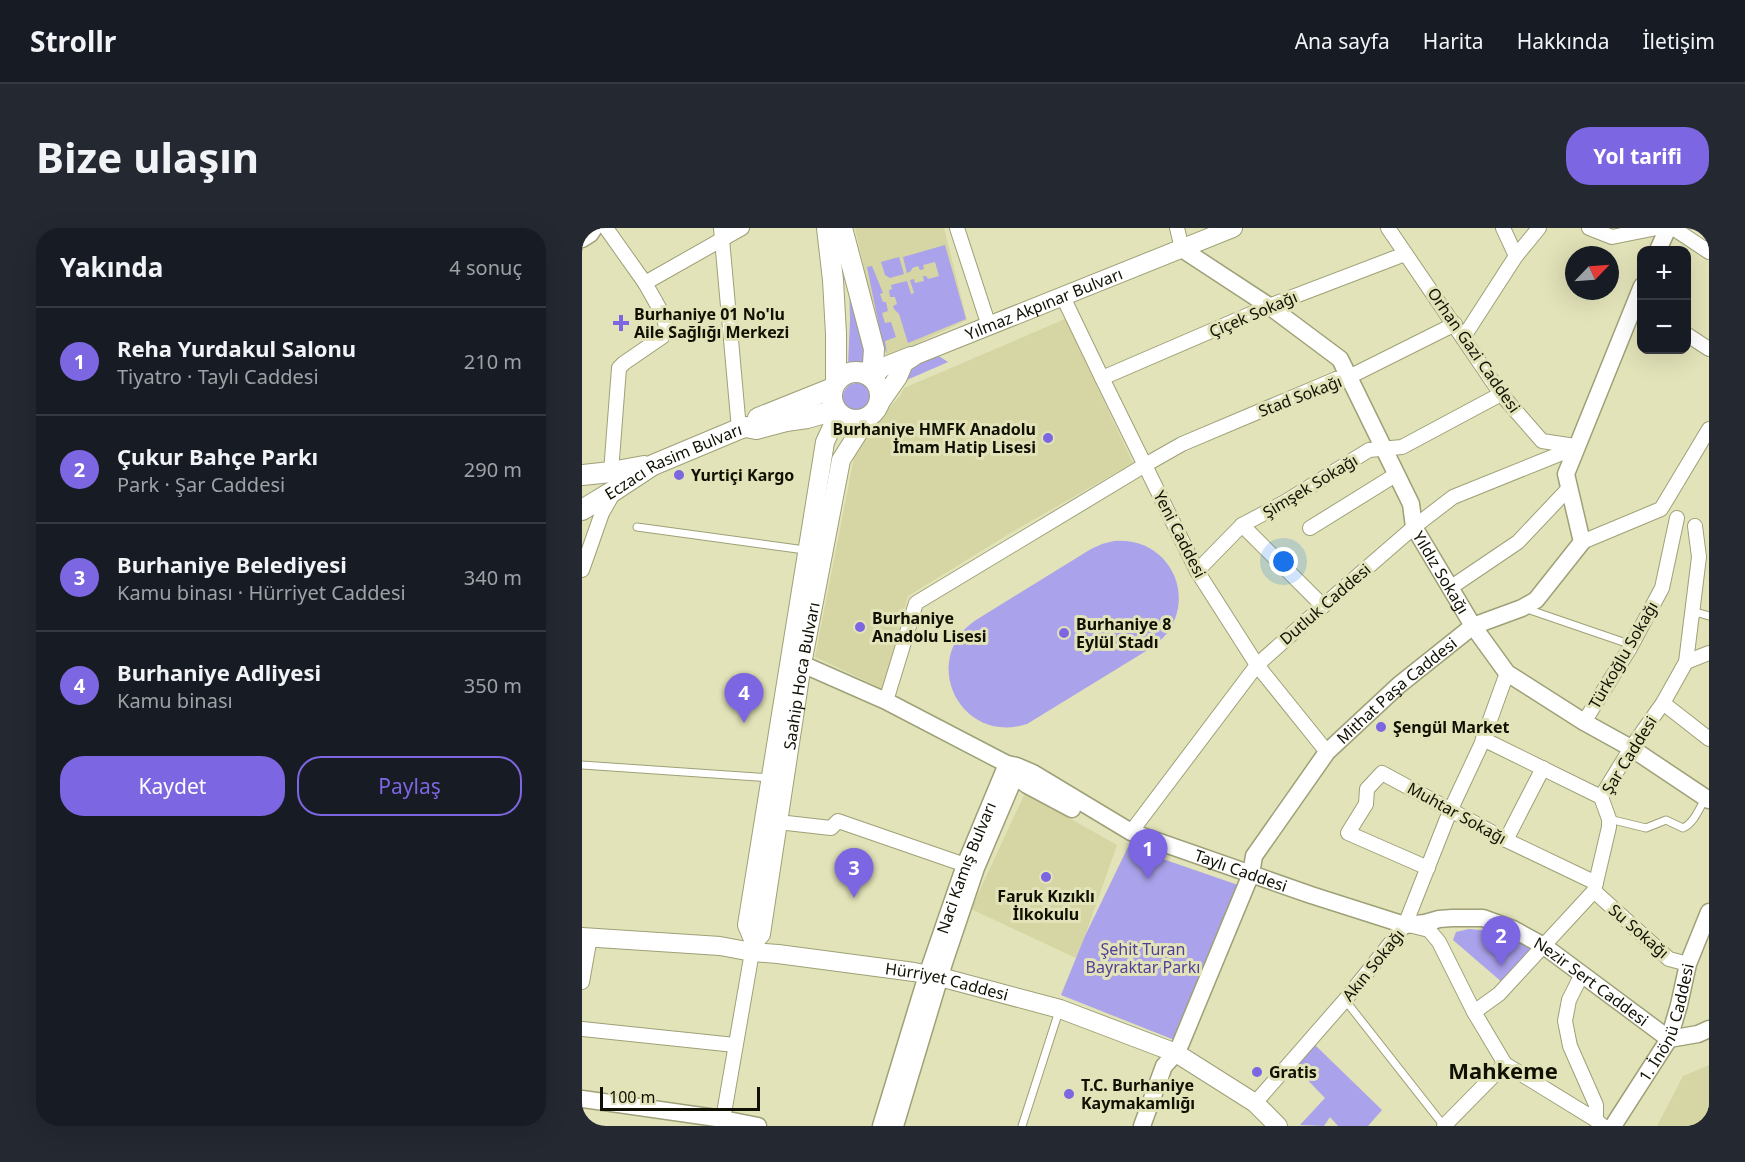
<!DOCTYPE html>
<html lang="tr">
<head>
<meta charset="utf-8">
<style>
  :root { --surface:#171b24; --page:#242831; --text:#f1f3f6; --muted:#9ea1a6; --line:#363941; --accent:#7d66e1 }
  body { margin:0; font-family:"Noto Sans",sans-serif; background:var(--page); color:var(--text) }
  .controls { position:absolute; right:18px; top:18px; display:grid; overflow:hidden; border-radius:12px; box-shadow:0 6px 24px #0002 }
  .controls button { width:54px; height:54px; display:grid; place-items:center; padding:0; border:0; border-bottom:2px solid var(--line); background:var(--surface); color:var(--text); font:30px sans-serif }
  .compass { position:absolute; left:983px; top:18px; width:54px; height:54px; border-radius:50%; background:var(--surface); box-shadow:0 6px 24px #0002; rotate:65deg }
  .scale { position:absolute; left:18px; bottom:15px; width:160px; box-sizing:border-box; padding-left:6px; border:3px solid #101003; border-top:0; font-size:16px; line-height:21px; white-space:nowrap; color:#101003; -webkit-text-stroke:4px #e2e3b8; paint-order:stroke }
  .you { position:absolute; left:702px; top:334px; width:21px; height:21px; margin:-15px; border:4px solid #fff; border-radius:50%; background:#1a73e8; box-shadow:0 0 0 9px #1a73e833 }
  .badge { display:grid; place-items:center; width:39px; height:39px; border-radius:50%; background:var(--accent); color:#fff; font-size:20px; font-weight:700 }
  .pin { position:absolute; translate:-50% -50px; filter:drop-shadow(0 2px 3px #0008) }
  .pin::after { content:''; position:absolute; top:32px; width:21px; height:18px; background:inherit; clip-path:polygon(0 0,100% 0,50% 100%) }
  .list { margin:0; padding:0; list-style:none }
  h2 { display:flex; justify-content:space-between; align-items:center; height:78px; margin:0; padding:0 24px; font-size:26px }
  h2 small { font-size:20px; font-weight:400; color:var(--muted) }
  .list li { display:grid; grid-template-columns:39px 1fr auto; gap:18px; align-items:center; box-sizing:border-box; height:108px; padding:0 24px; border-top:2px solid var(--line) }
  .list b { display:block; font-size:22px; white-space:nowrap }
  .list p { margin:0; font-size:20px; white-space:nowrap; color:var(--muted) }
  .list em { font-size:20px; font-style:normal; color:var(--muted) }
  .actions { display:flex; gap:12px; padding:18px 24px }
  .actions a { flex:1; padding:14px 0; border:2px solid var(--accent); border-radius:24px; text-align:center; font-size:21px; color:var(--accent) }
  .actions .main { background:var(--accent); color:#fff }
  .map { position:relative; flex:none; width:1127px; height:898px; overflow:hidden; border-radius:24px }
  header { display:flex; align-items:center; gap:36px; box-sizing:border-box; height:84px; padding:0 30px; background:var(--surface); border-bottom:2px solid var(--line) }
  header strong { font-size:28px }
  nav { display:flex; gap:33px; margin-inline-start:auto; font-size:21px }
  .intro { display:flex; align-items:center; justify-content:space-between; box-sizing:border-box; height:144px; padding:0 36px }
  h1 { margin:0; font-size:42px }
  .button { padding:15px 27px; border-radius:24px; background:var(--accent); color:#fff; font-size:21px; font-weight:700 }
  main { display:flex; gap:36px; padding:0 36px }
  aside { flex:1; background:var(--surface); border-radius:24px; box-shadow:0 6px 24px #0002 }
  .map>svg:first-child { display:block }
</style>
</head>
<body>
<header>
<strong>Strollr</strong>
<nav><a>Ana sayfa</a><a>Harita</a><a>Hakkında</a><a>İletişim</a></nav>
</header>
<div class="intro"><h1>Bize ulaşın</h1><a class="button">Yol tarifi</a></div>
<main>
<aside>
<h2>Yakında<small>4 sonuç</small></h2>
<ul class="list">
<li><span class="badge">1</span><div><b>Reha Yurdakul Salonu</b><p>Tiyatro · Taylı Caddesi</p></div><em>210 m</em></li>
<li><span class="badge">2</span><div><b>Çukur Bahçe Parkı</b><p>Park · Şar Caddesi</p></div><em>290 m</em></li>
<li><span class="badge">3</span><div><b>Burhaniye Belediyesi</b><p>Kamu binası · Hürriyet Caddesi</p></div><em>340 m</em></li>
<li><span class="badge">4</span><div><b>Burhaniye Adliyesi</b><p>Kamu binası</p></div><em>350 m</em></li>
</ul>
<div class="actions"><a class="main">Kaydet</a><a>Paylaş</a></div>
</aside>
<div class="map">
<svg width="1127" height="898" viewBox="0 0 1127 898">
  <rect width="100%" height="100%" fill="#e2e3b8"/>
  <g fill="#d6d6a4">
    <polygon points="273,0 362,0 385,92 306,129 300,119"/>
    <polygon points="483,91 551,235 437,300 326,368 301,461 233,429 273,224 293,195 318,168 322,160"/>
    <polygon points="443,565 535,617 503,708 494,730 389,681"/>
    <polygon points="1127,837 1127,898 1075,898 1101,848"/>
  </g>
  <g fill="#aaa2ea">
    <polygon points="363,17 384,91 326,115 317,86 312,81 311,78 315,76 313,69 308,69 307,62 310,61 309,57 325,53 329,66 332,65 328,52 332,51 333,55 342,53 341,48 344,48 346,51 357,48 353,34 341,37 342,41 338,42 336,38 330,40 329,43 325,45 321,29"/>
    <polygon points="317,29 322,46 308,50 303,47 299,34"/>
    <polygon points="290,38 301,65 298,66 301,74 304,74 306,83 300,85 303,95 309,94 314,109 303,113 305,125 301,117 285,39"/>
    <polygon points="267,49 289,137 266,138 268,92"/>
    <polygon points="355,127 366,134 318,155 330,138"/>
    <circle cx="275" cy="169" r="14"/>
    <path d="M532 313C595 308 621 385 569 420L445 496C378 518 336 431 394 392L509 321 520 316Z"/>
    <polygon points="546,619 659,658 595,813 479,767 503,708"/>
    <polygon points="887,701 922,704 950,722 921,755 871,712 874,704"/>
    <polygon points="732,816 800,882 786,898 756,898 748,889 742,898 718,897 743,870 712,838"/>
  </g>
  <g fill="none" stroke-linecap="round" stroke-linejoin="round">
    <defs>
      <g id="service">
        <polyline points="55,299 223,322"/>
        <polyline points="945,381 1050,417"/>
        <polyline points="1110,390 1117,385 1127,388"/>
        <polyline points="0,537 189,550"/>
        <path d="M1027 591 1064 600 1084 592 1101 600C1112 595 1117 581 1123 571"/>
        <polyline points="763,772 862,898"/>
        <polyline points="440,898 477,783"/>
      </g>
      <g id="minor">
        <polyline points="24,0 63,55 80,85 84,98 80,109 42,135 37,140 29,244"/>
        <polyline points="139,0 157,201"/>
        <polyline points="375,0 407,98"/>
        <polyline points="595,0 600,21"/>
        <polyline points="806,0 919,166 960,213 993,218"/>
        <polyline points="921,0 934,28"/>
        <polyline points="1007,0 1030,9 1075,0"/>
        <polyline points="1091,0 1127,24"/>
        <polyline points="63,55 160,0"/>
        <polyline points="481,69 520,150 615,343 675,437 745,524"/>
        <polyline points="1104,106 1127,121"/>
        <polyline points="881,110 934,28 957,0"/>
        <polyline points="520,150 687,78 823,26"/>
        <polyline points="660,297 741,378"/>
        <polyline points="728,300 815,246"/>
        <polyline points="1000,314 1079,281 1127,201"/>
        <polyline points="0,342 20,285 32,264"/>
        <polyline points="615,343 660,297 703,274 787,222 820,219 919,166"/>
        <polyline points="868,360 936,314 987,260"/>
        <polyline points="1104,434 1127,425"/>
        <polyline points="304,473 334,375 563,237 600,216 754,151 767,149 873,96"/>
        <polyline points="1081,475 1127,511"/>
        <polyline points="1002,494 1048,420 1080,360 1095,290"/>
        <polyline points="901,511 1019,569"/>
        <polyline points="196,594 249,600 256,593 392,640"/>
        <polyline points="549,604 675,437 741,378 832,299 871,269 995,219"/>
        <polyline points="924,612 961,540"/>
        <polyline points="846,640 766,605 784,576 785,561 800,545 924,612 1014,655"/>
        <polyline points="1012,663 1087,731 1106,736"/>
        <polyline points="831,698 847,702 857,714 892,784 923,836 1014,892 1021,898"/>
        <polyline points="1000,746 987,772 983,793 988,818 1014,877 1014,892"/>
        <polyline points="0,754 8,709"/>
        <polyline points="892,784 917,766 1012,663 1027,599 1027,591 1019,569 1049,520 1081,475 1104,434 1117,329 1113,298"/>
        <polyline points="0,801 153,817"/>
        <polyline points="673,875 763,772 823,697 868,583 899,517 925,445"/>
        <polyline points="141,891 170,724"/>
        <polyline points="862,898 923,836"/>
      </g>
      <g id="tertiary">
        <polyline points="0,11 8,6 12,0"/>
        <path id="s1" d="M600 21 687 78 758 131 829 276 832 299 891 398 925 445 1002 494 1049 520 1127 572"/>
        <polyline points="1076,22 1086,0"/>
        <polyline points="220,436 304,473 425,536 435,538"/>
        <path id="s2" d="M437 539 451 545 549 604 729 667 823 697 843 695 857 691 870 690H901L931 701 962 718 1087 811 1116 806 1127 801"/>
        <polyline points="0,871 141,891 176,898"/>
        <path id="s3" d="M299 898 345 747 383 637 425 536"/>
        <polyline points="313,898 362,735 394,640 433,548 445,557 490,581"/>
        <path id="s4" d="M560 898 582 838 594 825 599 815 669 646 672 628 745 524 817 457 891 398 940 380 954 372 1000 314 984 246 1060 58"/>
        <path id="s5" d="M1031 898 1087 811 1097 777 1106 736 1127 684"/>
      </g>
      <g id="secondary">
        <polyline points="289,150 301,139 329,128"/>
        <path id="s6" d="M295 179 316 149 322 135 334 127 651 0"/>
        <path id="s7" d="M0 709 138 718 170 724 196 726 332 744 358 749 478 781 594 825 673 875 696 898"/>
        <polyline points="172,714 165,697 243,214 257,184"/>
        <path id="s8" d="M170 724 172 714 179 706 220 436 259 232 287 188"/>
      </g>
      <g id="primary">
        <polyline points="245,0 251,52 254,106 254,154"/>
        <polyline points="260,0 292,121 291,136 286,147"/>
        <circle cx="274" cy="168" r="24"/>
        <polyline points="176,190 251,160"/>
        <polyline points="0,247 29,244 62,238"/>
        <path id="s9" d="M0 282 33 262 71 237 157 201 164 199 174 201 204 193 225 190 254 182"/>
      </g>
    </defs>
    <use href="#service" stroke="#9fa077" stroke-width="9"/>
    <use href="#minor" stroke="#9fa077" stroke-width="16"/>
    <use href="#tertiary" stroke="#9fa077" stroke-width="19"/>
    <use href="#secondary" stroke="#9fa077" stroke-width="20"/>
    <use href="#primary" stroke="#9fa077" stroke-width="22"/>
    <use href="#service" stroke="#fff" stroke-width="7"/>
    <use href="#minor" stroke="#fff" stroke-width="14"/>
    <use href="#tertiary" stroke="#fff" stroke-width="16"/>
    <use href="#secondary" stroke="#fff" stroke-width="18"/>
    <use href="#primary" stroke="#fff" stroke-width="20"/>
  </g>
  <g fill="#7d66e1" stroke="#e2e3b8" stroke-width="2">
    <path d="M36 86h6v6h6v6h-6v6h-6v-6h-6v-6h6z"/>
    <circle cx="466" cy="210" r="6"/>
    <circle cx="97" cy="247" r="6"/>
    <circle cx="278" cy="399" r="6"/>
    <circle cx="482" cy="405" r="6"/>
    <circle cx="799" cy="499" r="6"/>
    <circle cx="464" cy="649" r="6"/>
    <circle cx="675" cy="844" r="6"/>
    <circle cx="487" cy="866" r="6"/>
  </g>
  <g text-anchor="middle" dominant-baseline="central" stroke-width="6" stroke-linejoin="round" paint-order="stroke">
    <g font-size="16" fill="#101003" stroke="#e2e3b8">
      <text stroke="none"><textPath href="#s6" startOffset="204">Yılmaz Akpınar Bulvarı</textPath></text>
      <text transform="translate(671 86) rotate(-23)">Çiçek Sokağı</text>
      <text transform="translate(892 122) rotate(55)">Orhan Gazi Caddesi</text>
      <text transform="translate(718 168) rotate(-21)">Stad Sokağı</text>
      <text stroke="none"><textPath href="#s9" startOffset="104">Eczacı Rasim Bulvarı</textPath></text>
      <text transform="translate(728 258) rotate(-31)">Şimşek Sokağı</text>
      <text transform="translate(598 306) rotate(63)">Yeni Caddesi</text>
      <text stroke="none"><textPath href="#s1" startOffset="430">Yıldız Sokağı</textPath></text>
      <text transform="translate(743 376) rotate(-41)">Dutluk Caddesi</text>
      <text transform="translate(1041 427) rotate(-60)">Türkoğlu Sokağı</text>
      <text stroke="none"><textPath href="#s8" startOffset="282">Saahip Hoca Bulvarı</textPath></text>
      <text stroke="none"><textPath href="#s4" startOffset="514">Mithat Paşa Caddesi</textPath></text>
      <text transform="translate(1047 527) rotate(-58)">Şar Caddesi</text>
      <text transform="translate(875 585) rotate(29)">Muhtar Sokağı</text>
      <text stroke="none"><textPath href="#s3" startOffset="272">Naci Kamış Bulvarı</textPath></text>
      <text stroke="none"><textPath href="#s2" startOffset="246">Taylı Caddesi</textPath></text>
      <text transform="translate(1057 703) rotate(41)">Su Sokağı</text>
      <text transform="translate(791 737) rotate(-51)">Akın Sokağı</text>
      <text stroke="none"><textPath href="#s7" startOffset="368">Hürriyet Caddesi</textPath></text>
      <text stroke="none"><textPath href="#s2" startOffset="624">Nezir Sert Caddesi</textPath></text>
      <text stroke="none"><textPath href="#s5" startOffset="118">1. İnönü Caddesi</textPath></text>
    </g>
    <g font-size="16" font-weight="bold" fill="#101003" stroke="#e2e3b8" text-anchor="start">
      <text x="52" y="86">Burhaniye 01 No'lu<tspan x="52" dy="18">Aile Sağlığı Merkezi</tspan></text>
      <text x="454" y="201" text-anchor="end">Burhaniye HMFK Anadolu<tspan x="454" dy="18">İmam Hatip Lisesi</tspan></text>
      <text x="109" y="247">Yurtiçi Kargo</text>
      <text x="290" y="390">Burhaniye<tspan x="290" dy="18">Anadolu Lisesi</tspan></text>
      <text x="494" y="396">Burhaniye 8<tspan x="494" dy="18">Eylül Stadı</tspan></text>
      <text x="811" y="499">Şengül Market</text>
      <text x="464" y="668" text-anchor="middle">Faruk Kızıklı<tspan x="464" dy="18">İlkokulu</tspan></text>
      <text x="687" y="844">Gratis</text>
      <text x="499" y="857">T.C. Burhaniye<tspan x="499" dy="18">Kaymakamlığı</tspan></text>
    </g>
    <g font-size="16" fill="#513f97" stroke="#e2e3b8">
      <text x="561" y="721">Şehit Turan<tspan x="561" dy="18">Bayraktar Parkı</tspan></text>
    </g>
    <g font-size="22" font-weight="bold" fill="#101003" stroke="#e2e3b8">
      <text x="921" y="842">Mahkeme</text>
    </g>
  </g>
</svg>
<div class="controls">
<button>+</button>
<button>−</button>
</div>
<svg class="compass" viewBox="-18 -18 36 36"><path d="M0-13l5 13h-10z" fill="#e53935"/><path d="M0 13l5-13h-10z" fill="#9ea1a6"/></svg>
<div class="scale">100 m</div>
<div class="you"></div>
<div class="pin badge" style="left:566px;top:651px">1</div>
<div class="pin badge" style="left:919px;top:738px">2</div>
<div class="pin badge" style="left:272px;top:670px">3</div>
<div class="pin badge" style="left:162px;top:495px">4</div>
</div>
</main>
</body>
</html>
